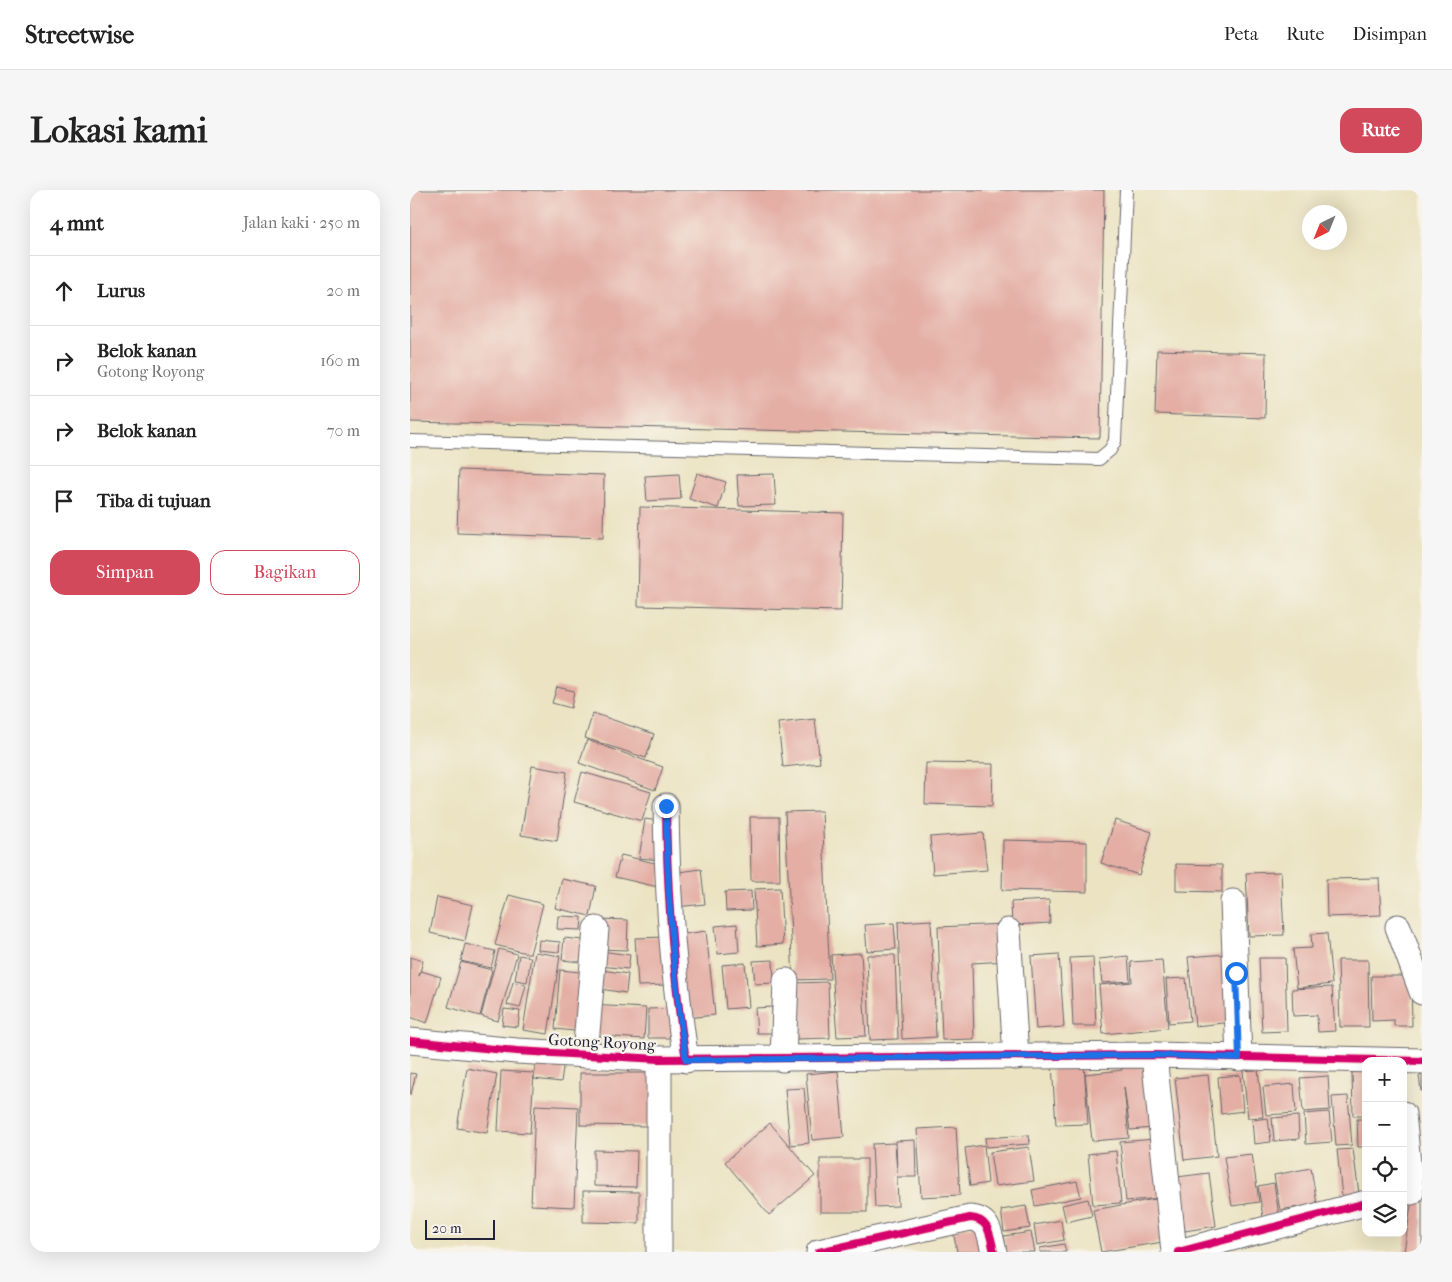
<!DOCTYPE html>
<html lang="id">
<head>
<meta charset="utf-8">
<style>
  :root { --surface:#fff; --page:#f6f6f6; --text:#222; --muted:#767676; --line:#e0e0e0; --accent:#d1495b }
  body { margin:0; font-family:"IM FELL French Canon",serif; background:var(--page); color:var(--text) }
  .controls { position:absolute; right:15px; bottom:15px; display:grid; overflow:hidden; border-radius:10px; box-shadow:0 5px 20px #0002 }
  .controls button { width:45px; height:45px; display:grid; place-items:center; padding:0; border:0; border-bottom:1px solid var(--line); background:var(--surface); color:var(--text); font:25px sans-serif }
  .compass { position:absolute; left:892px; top:15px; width:45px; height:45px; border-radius:50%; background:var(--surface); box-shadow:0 5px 20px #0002; rotate:223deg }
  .scale { position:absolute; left:15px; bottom:12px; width:70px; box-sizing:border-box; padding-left:5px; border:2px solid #22223b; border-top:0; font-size:14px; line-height:18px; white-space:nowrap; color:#22223b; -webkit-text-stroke:4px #f7f3e8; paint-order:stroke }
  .stop { position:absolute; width:15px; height:15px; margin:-11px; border:4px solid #1a73e8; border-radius:50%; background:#fff }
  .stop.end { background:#1a73e8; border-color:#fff; box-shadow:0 1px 5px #0008 }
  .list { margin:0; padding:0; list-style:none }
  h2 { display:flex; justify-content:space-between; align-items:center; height:65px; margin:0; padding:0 20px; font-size:21px }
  h2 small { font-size:16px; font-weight:400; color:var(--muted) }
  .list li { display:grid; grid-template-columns:32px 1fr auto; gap:15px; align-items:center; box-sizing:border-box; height:70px; padding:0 20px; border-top:1px solid var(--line) }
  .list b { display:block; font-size:19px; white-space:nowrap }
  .list p { margin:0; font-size:16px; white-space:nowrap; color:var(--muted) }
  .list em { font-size:16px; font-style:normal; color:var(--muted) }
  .actions { display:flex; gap:10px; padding:15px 20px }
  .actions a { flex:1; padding:11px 0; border:1px solid var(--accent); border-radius:15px; text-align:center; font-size:18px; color:var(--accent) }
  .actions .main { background:var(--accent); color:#fff }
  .icon { flex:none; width:28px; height:28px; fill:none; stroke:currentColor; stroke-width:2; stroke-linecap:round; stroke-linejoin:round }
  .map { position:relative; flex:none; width:1012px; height:1062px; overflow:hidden; border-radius:15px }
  header { display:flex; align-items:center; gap:30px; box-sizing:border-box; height:70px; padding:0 25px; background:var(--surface); border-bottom:1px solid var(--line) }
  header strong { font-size:24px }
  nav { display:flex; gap:28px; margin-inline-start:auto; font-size:18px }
  .intro { display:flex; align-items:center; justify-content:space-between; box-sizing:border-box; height:120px; padding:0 30px }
  h1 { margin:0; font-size:35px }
  .button { padding:12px 22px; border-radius:15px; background:var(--accent); color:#fff; font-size:18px; font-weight:700 }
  main { display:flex; gap:30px; padding:0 30px }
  aside { flex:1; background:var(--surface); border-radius:15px; box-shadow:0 5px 20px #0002 }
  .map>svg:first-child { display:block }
</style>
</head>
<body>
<header>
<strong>Streetwise</strong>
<nav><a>Peta</a><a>Rute</a><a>Disimpan</a></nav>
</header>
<div class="intro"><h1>Lokasi kami</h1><a class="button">Rute</a></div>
<main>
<aside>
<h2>4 mnt<small>Jalan kaki · 250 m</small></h2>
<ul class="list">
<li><svg class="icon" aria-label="ahead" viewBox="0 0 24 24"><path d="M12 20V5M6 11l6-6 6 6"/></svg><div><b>Lurus</b></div><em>20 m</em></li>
<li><svg class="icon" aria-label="right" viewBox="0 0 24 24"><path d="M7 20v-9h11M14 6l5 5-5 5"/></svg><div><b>Belok kanan</b><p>Gotong Royong</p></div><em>160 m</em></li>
<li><svg class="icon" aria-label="right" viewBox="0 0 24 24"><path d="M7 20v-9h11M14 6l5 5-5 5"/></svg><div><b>Belok kanan</b></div><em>70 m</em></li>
<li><svg class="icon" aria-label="arrive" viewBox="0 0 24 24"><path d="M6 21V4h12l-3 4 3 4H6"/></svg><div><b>Tiba di tujuan</b></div></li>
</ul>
<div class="actions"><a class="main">Simpan</a><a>Bagikan</a></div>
</aside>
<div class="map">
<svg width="1012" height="1062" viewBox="0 0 1012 1062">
  <rect width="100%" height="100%" fill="#f7f3e8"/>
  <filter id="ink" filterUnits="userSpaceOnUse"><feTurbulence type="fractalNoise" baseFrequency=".02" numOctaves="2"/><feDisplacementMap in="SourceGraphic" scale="10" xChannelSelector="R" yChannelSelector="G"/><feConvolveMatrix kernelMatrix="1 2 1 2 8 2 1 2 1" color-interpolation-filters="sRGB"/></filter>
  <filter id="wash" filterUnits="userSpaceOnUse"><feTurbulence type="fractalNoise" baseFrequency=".0096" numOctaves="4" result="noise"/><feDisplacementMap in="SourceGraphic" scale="20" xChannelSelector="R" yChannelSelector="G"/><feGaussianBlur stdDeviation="1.12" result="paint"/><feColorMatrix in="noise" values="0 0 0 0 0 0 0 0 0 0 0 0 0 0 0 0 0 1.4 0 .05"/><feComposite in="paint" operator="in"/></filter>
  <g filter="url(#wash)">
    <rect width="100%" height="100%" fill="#ebe3c2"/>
    <g id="blocks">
      <g fill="#e4aea4">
        <polygon points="0,0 694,0 690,248 0,232"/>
        <polygon points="747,160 856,163 855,228 745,224"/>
        <polygon points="49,280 194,285 193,348 47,343"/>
        <polygon points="287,283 316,292 308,318 279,309"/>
        <polygon points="269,284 271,309 237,311 235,286"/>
        <polygon points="364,284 366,315 329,316 327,285"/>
        <polygon points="230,317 433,323 431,421 228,416"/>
        <polygon points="147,497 164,501 161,518 142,513"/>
        <polygon points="183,523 244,544 236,568 175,548"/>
        <polygon points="405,529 410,573 373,577 368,533"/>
        <polygon points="177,550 253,577 245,600 169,573"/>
        <polygon points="516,573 583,574 582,616 515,614"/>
        <polygon points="122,576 157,582 147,651 111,645"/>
        <polygon points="172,582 241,602 232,631 164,612"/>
        <polygon points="412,621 420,789 383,790 375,622"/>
        <polygon points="340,627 369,627 370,691 341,691"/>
        <polygon points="235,629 255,632 250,670 229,668"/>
        <polygon points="705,630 742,642 729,685 691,673"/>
        <polygon points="573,643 577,680 523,684 520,647"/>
        <polygon points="593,650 677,652 677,702 592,700"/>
        <polygon points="211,665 253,675 248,697 205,687"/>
        <polygon points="766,674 812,675 812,702 766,701"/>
        <polygon points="291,679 295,714 266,717 262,683"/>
        <polygon points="871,682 874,745 839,746 836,683"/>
        <polygon points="969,688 971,725 917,727 916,689"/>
        <polygon points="152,689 186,696 180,726 145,718"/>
        <polygon points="370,698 373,754 347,756 344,699"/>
        <polygon points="341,701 342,720 316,721 315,702"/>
        <polygon points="99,705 133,714 120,764 85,755"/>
        <polygon points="27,707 63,715 55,751 20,743"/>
        <polygon points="639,710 640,733 602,735 601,712"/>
        <polygon points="148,726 172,727 171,740 147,739"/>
        <polygon points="190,729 218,730 217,760 189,759"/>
        <polygon points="521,730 526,847 492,849 488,732"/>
        <polygon points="484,733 486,759 457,761 455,735"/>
        <polygon points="327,734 329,762 308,764 305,736"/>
        <polygon points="595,734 597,771 562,773 564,849 532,850 528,737"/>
        <polygon points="296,741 305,825 277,828 267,745"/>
        <polygon points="917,743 922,794 887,798 883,759 902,758 901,744"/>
        <polygon points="256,747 258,795 228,796 225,748"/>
        <polygon points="154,748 183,751 180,773 152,770"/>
        <polygon points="129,750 150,752 149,762 128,760"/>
        <polygon points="55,754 85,761 81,778 51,771"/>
        <polygon points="89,759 107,764 88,831 71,826"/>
        <polygon points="191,761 220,765 218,779 190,776"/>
        <polygon points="125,762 150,766 138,844 113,840"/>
        <polygon points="451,763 456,846 427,847 421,765"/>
        <polygon points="649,764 654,837 626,839 621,766"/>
        <polygon points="817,764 823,832 785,836 778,767"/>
        <polygon points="109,765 121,767 117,792 105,790"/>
        <polygon points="457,765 485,765 488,849 460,850"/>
        <polygon points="718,766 720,791 692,793 689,769"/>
        <polygon points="0,767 13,771 9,786 11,781 31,787 17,833 0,827"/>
        <polygon points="683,767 686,836 663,836 660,768"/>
        <polygon points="849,768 875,768 877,841 852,842"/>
        <polygon points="363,770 364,793 345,794 343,771"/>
        <polygon points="752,770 758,838 693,844 689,795 722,792 721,772"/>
        <polygon points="928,770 958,770 959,837 930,837"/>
        <polygon points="51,772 82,780 70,826 38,817"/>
        <polygon points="335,773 339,817 316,819 312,775"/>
        <polygon points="150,780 180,783 174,842 145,839"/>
        <polygon points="192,780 218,784 216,803 190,799"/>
        <polygon points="961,786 1001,786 1002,836 984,836 984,830 962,831"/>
        <polygon points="776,788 780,831 759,833 756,789"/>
        <polygon points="103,792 116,795 110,818 97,815"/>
        <polygon points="418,792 420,848 387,849 384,793"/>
        <polygon points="922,797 925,841 908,842 907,825 883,826 882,799"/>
        <polygon points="179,815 236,818 234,849 177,845"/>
        <polygon points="362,817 363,843 347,843 345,818"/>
        <polygon points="268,818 268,848 238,848 238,819"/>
        <polygon points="94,819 110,821 108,837 92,835"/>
        <polygon points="126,867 154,870 151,892 124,889"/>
        <polygon points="734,867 743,938 720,940 714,897 719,948 682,951 675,884 712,880 711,870"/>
        <polygon points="674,874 678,934 646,935 642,875"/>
        <polygon points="57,878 87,884 77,943 47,938"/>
        <polygon points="848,879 853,927 838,928 833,881"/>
        <polygon points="91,881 124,883 120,943 88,941"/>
        <polygon points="428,881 434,947 402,950 396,884"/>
        <polygon points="942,882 956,882 956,926 943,926"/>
        <polygon points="0,883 6,884 1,904 0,904"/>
        <polygon points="170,883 242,883 241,936 170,935"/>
        <polygon points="798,885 807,966 774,970 765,888"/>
        <polygon points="830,885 833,921 811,924 808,887"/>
        <polygon points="1012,885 1012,901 1011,901 1009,886"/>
        <polygon points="918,886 920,920 893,922 890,888"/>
        <polygon points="884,894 886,923 856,925 853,897"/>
        <polygon points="394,898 399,953 380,955 375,899"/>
        <polygon points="938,906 942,955 926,956 922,907"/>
        <polygon points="125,915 168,917 164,1017 121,1015"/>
        <polygon points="919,922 922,952 896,954 894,924"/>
        <polygon points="888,926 889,949 864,951 862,928"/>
        <polygon points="858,928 861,952 844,954 842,930"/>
        <polygon points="947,929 956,929 956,957 948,957"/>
        <polygon points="360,933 405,986 359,1025 315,972"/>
        <polygon points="546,937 550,1005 511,1007 507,939"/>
        <polygon points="619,945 620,954 576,957 575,948"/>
        <polygon points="745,949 751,1008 716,1011 710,952"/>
        <polygon points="505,950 506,987 487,987 488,1016 465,1017 462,954 485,953 487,983 486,951"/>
        <polygon points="574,955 578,993 560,996 555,958"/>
        <polygon points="619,957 624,991 585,996 580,962"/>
        <polygon points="943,959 949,1004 932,1007 927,960"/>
        <polygon points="184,960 227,961 226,997 184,996"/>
        <polygon points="706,961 711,1013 683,1015 678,964"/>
        <polygon points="842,964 849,1012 822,1016 814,967"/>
        <rect x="410" y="969" width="47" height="53"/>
        <polygon points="901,978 907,1014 870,1020 864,985"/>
        <polygon points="799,983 806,1036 775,1041 767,987"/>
        <polygon points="667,991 671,1007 625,1016 622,1000"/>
        <polygon points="864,993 869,1025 853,1027 848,996"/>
        <polygon points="173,1001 229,1002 229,1033 173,1032"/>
        <polygon points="751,1008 759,1051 691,1062 683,1020"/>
        <polygon points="1002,1008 1012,1009 1012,1062 994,1062"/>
        <polygon points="678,1009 682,1026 656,1032 652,1015"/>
        <polygon points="616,1016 620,1038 594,1042 591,1020"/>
        <polygon points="651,1030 654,1050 627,1055 624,1035"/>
        <polygon points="571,1034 577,1062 547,1062 543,1040"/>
        <polygon points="621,1042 625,1062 597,1062 594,1046"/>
        <polygon points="654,1054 656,1062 630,1062 630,1058"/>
      </g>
    </g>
  </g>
  <g filter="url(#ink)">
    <use href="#blocks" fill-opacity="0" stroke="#68666a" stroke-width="1"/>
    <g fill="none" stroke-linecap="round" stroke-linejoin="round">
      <defs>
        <polyline id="service" points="0,251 689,269 700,260 705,251 716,0"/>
        <g id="minor">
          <path d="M256 616C257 702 263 785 276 870"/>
          <polyline points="823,712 829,868"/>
          <polyline points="988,737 1012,802"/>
          <polyline points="598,741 606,867"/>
          <polyline points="0,851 107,861 249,869 744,865 1012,871"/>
          <polyline points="175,865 186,739"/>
          <polyline points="744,865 764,1062"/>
          <polyline points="249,869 249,1062"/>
          <polyline points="373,869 376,791"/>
          <polyline points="993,924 1001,1002"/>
          <path d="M409 1062 560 1028C580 1029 580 1046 584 1062"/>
          <polyline points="768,1062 956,1013"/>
        </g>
      </defs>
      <use href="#service" stroke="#68666a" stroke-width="14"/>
      <use href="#minor" stroke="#68666a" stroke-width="27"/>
      <use href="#service" stroke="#fff" stroke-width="12"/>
      <use href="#minor" stroke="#fff" stroke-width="25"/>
      <defs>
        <g id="cycleway">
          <path d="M256 616C257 702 263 785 276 870"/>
          <polyline points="0,851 107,861 249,869 744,865 1012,871"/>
          <path d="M409 1062 560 1028C580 1029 580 1046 584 1062"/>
          <polyline points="768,1062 956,1013"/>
        </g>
      </defs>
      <use href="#cycleway" stroke="#f7f3e8" stroke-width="11"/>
      <use href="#cycleway" stroke="#d6006c" stroke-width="8"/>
    </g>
  </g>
  <g fill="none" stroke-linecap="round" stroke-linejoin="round" filter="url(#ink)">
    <path stroke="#1a73e8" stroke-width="6" d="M256 616C257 702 263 785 276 870L744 865 829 868 826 783"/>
  </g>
  <g text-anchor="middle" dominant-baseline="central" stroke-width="4.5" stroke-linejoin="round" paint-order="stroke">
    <g font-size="16" fill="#22223b" stroke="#f7f3e8">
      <text transform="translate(192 852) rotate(3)">Gotong Royong</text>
    </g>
  </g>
</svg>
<div class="controls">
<button>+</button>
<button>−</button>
<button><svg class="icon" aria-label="locate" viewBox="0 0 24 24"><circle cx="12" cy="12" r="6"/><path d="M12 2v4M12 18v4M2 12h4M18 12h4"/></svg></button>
<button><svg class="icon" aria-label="layers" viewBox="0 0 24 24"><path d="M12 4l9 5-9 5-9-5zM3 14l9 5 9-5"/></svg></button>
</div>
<svg class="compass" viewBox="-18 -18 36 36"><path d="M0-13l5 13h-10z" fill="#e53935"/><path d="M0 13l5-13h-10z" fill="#767676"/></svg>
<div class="scale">20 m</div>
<div class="stop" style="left:826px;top:783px"></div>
<div class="stop end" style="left:256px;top:616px"></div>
</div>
</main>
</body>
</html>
